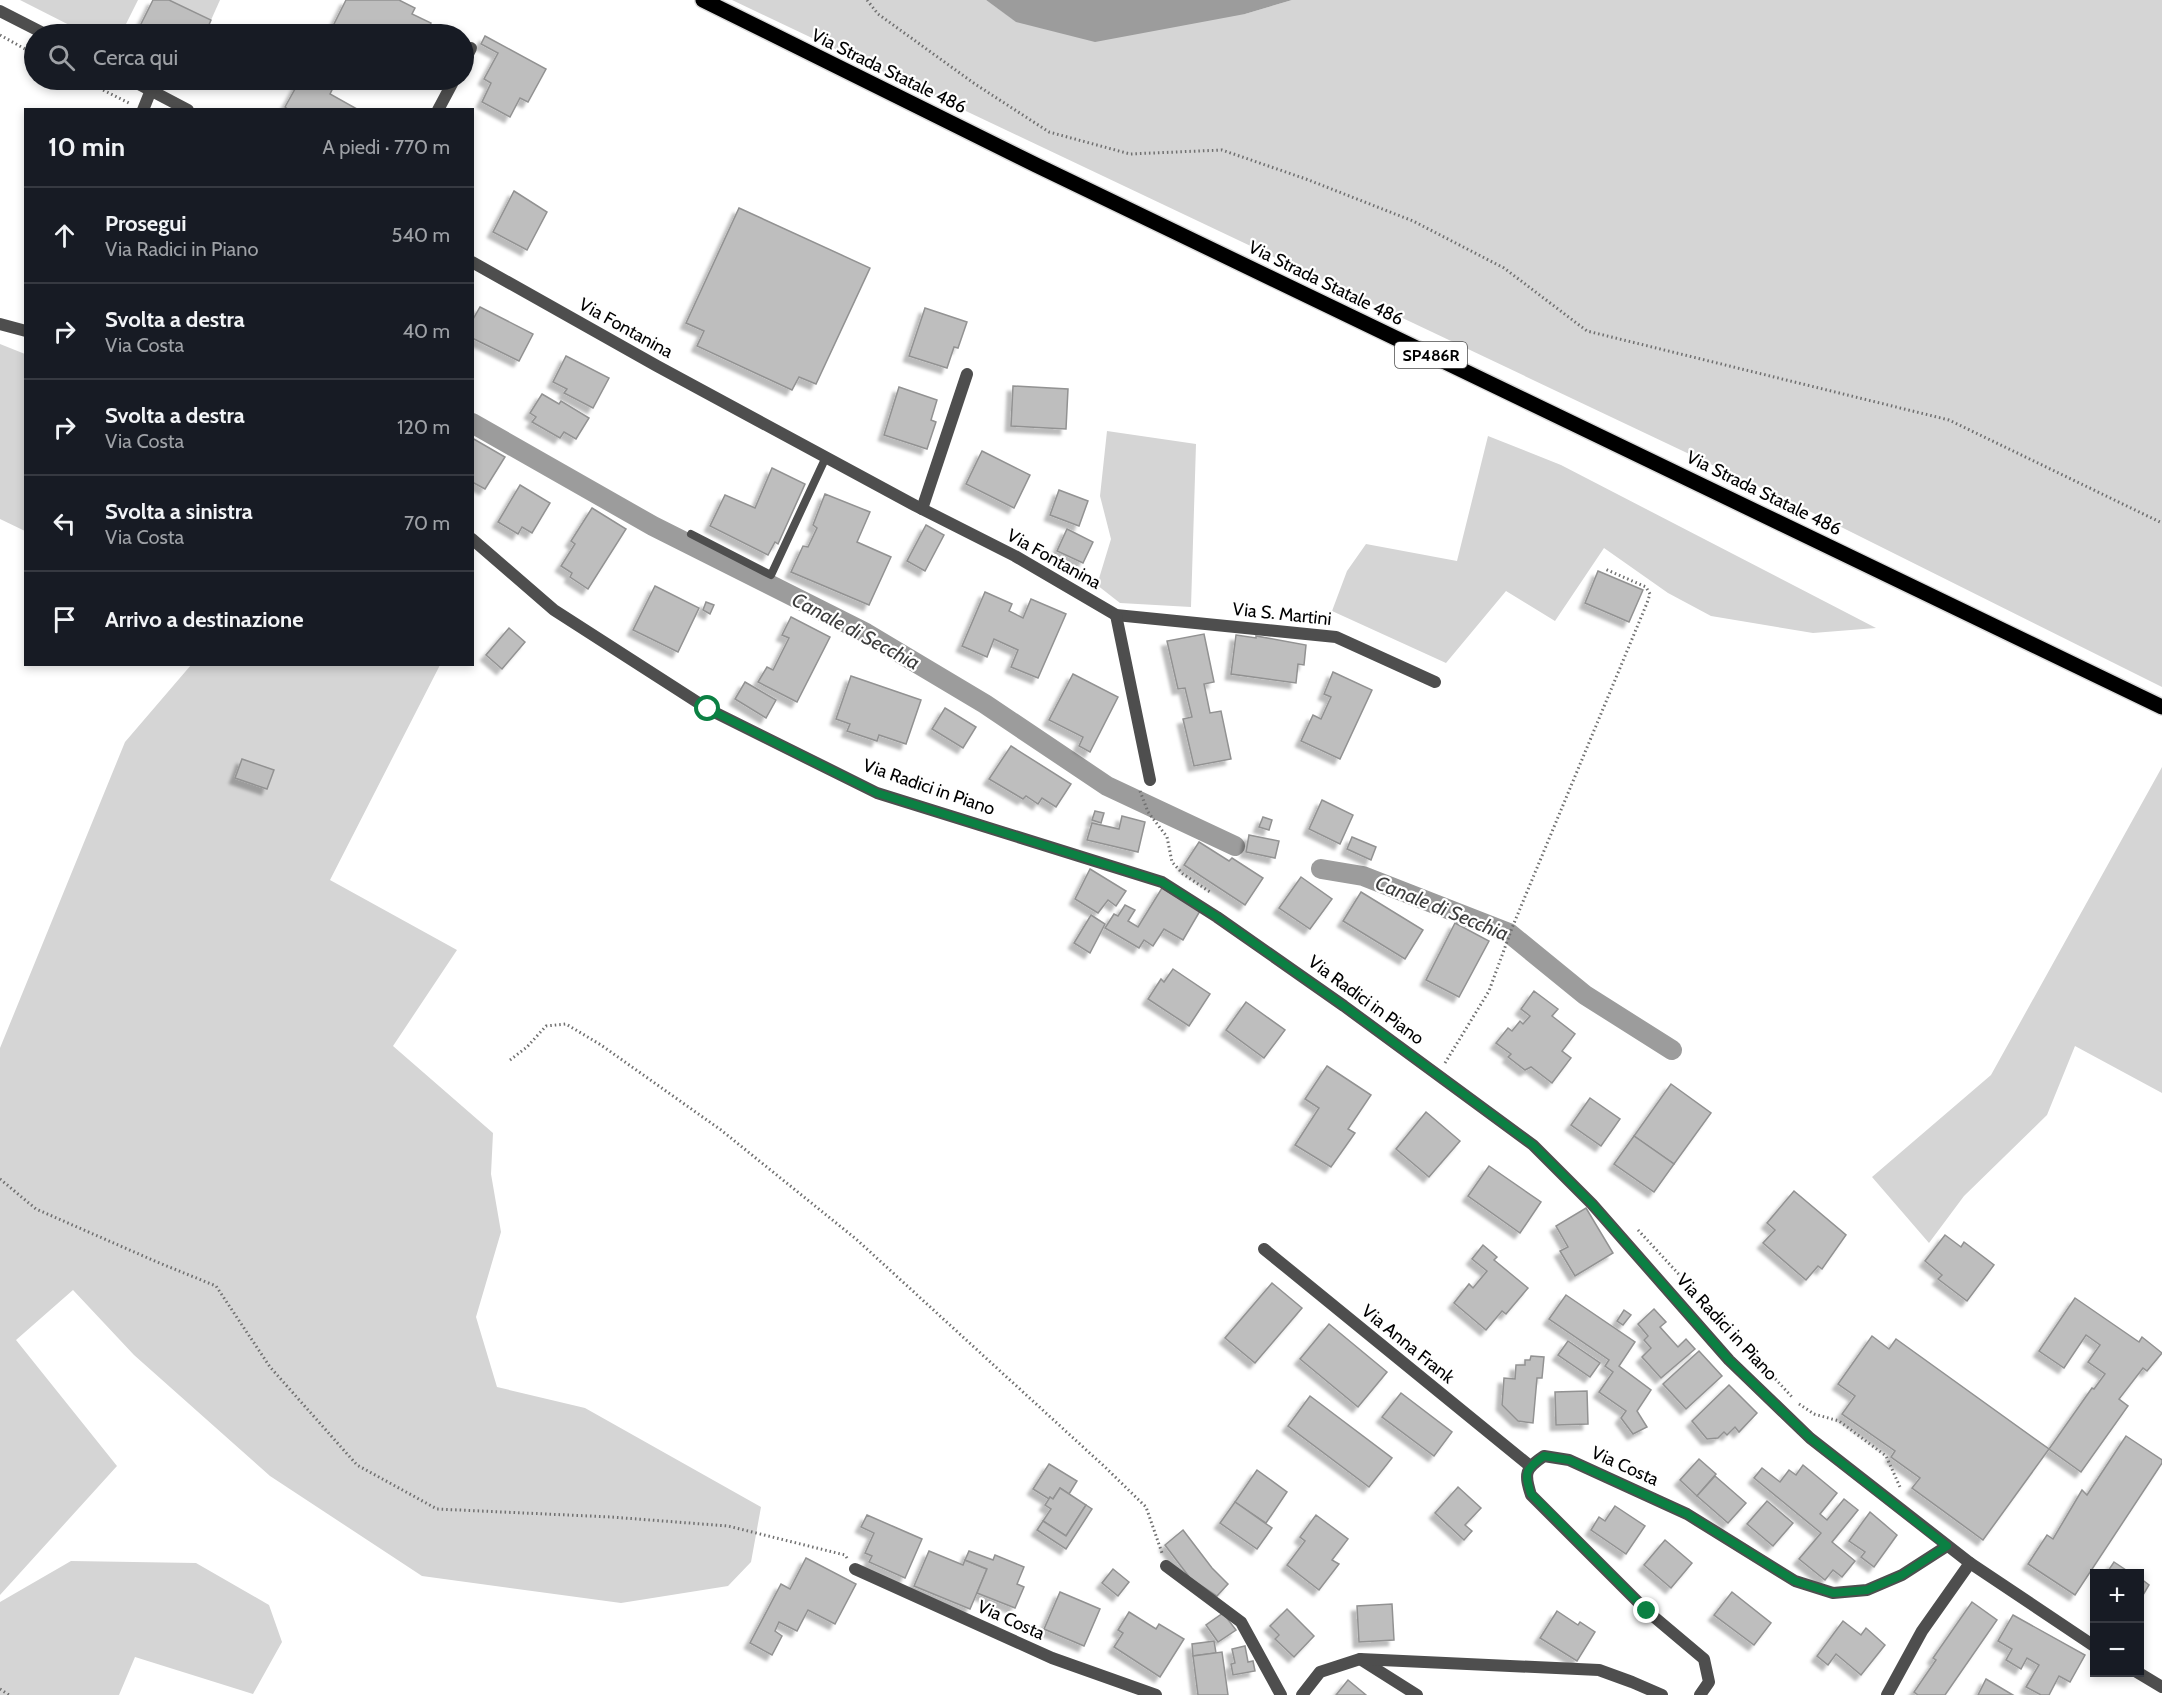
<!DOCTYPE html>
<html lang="it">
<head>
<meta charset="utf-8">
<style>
  :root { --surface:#171b24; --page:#242831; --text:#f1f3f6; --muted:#9ea1a6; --line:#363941 }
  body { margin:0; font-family:Cabin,sans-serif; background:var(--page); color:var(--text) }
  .controls { position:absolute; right:18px; bottom:18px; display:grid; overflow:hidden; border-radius:0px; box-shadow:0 3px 9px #0003 }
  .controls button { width:54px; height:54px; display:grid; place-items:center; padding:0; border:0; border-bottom:2px solid var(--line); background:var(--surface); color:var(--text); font:30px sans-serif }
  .stop { position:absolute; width:18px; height:18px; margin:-14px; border:4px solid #0b8043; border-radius:50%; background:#fff }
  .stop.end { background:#0b8043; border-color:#fff; box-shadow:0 2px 6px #0008 }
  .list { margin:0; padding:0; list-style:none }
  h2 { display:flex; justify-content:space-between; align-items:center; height:78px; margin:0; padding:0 24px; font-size:26px }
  h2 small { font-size:20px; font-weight:400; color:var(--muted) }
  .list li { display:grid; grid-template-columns:39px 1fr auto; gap:18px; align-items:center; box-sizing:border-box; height:96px; padding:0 24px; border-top:2px solid var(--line) }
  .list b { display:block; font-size:22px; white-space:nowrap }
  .list p { margin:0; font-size:20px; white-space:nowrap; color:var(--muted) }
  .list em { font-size:20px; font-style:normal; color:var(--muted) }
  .icon { flex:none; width:33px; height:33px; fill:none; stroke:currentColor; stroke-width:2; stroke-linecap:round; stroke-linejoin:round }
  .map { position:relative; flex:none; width:2162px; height:1695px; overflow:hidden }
  .search { position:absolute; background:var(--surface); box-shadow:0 3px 9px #0003; left:24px; top:24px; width:450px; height:66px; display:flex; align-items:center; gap:15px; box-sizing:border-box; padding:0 21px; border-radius:33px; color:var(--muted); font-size:22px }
  .panel { position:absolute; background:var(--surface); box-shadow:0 3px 9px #0003; left:24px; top:108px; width:450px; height:558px; border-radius:0px }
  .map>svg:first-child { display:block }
</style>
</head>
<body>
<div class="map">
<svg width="2162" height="1695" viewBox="0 0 2162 1695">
  <defs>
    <filter id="shadow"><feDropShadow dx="-5.5" dy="5.5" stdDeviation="1.5" flood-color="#0004"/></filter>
  </defs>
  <rect width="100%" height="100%" fill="#fff"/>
  <g fill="#d5d5d5">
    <polygon points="20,0 138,0 121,34 87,34"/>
    <polygon points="169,0 220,0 211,20"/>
    <polygon points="732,0 986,0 1017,22 1245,14 1292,0 2162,0 2162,687 1803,508"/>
    <polygon points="0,344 25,354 25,531 0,519"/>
    <polygon points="1107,431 1196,444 1191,607 1120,603 1097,585 1111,539 1100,496"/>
    <polygon points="1488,436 1561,465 1876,628 1813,633 1711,616 1668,593 1604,548 1555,621 1506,591 1446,663 1332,611 1347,571 1366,544 1457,561"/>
    <polygon points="191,665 440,665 330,880 457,950 393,1046 493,1133 491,1174 501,1232 476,1317 497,1387 585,1408 761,1507 751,1562 728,1586 621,1603 422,1576 270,1476 134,1355 73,1290 16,1340 117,1466 0,1595 0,1048 125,742"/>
    <polygon points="2162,767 2162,1093 2075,1046 2047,1115 1964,1196 1929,1243 1872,1177 1991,1075"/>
    <polygon points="71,1561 196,1563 269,1605 282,1642 253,1694 135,1657 119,1695 0,1695 0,1602"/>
  </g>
  <polygon fill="#9c9c9c" points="986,0 1292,0 1245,14 1095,42 1016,22"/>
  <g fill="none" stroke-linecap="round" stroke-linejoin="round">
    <g stroke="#9c9c9c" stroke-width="20">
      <polyline points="472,423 653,526 866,633 985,704 1107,786 1235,846"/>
      <polyline points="1321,869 1363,876 1509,933 1585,995 1672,1050"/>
    </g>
  </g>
  <g fill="#bebebe" stroke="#929292" stroke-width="1.5" filter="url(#shadow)">
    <polygon points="153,0 169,0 211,20 205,34 136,34"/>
    <polygon points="346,0 399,0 415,8 412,14 431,23 425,34 382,34 367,27 363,34 329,34"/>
    <polygon points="485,36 546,69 528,102 520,98 510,117 482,102 491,83 484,79 498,53 481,44"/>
    <polygon points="300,80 337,80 330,94 357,109 289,110 285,107"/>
    <polygon points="514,191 547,212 527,250 493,232"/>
    <polygon points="739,208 870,268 816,384 799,377 792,390 697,346 704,331 686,323"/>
    <polygon points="480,307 533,334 519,361 472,338 472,321"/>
    <polygon points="925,308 967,322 958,348 954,347 947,368 909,356"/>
    <polygon points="566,356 609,378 593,408 564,393 567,389 553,382"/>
    <polygon points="1013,386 1068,389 1066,429 1011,426"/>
    <polygon points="899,387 937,400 931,420 936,422 927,449 884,435"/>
    <polygon points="542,394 559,404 561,401 589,418 576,439 564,432 560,438 532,422 536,417 530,413"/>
    <polygon points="472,438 505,457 485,489 472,482"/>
    <polygon points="982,451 1030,475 1014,508 966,484"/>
    <polygon points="772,468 805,484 778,544 775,542 768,555 710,526 725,495 755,508"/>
    <polygon points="520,485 550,503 532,533 522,527 518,534 498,522"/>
    <polygon points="1059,490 1088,501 1079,526 1050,515"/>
    <polygon points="825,494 870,512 857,542 891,557 869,605 791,572 803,546 808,547 817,528 813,525"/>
    <polygon points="592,508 626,529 588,589 570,577 572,573 561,566 575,544 571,541"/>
    <polygon points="926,525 944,535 925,571 907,561"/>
    <polygon points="1067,529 1093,542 1083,563 1057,551"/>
    <polygon points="1598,571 1643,590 1629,622 1585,603"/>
    <polygon points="655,586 699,608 678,652 633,630"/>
    <polygon points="985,592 1012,604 1009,611 1023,618 1031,599 1066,614 1038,678 1011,667 1018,650 994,639 987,657 962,646"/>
    <polygon points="706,602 714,605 710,614 703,610"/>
    <polygon points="791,617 830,637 797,702 758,682 767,667 773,670 789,638 782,635"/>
    <polygon points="509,628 525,642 502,669 486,655"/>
    <polygon points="1204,634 1214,682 1204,684 1210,713 1221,711 1231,759 1194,766 1183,719 1192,717 1185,688 1178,689 1167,641"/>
    <polygon points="1236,635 1256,638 1256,636 1306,645 1304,665 1298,664 1296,683 1231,674"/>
    <polygon points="1333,672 1372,690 1340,759 1301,741 1313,715 1321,719 1331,697 1324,694"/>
    <polygon points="1073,674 1118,697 1090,752 1079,746 1083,737 1049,720"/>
    <polygon points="851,676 921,700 906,744 879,735 877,741 847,731 850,724 836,719"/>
    <polygon points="745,682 776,700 766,718 735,699"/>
    <polygon points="945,708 976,727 963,748 932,729"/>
    <polygon points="1011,746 1071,784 1056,807 1042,798 1038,804 1026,796 1023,799 989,779"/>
    <polygon points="242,759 274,770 267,789 235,778"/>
    <polygon points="1322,800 1353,815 1340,844 1309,829"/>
    <polygon points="1095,811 1104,813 1101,823 1092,820"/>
    <polygon points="1122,816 1145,822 1138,852 1087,840 1092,823 1119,829"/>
    <polygon points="1263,817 1272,820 1269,830 1259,827"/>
    <polygon points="1249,835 1279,841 1275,858 1246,852"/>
    <polygon points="1352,837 1376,847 1371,860 1347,849"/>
    <polygon points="1199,842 1229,861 1232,858 1263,878 1245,905 1184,865"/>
    <polygon points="1090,869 1126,891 1116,906 1108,900 1098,913 1075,899"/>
    <polygon points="1301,877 1332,899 1310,929 1279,908"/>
    <polygon points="1162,888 1200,911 1183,940 1164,929 1153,946 1144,940 1139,948 1105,928 1114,914 1118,916 1125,905 1135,910 1128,921 1138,927"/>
    <polygon points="1361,892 1423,930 1405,959 1343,921"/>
    <polygon points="1091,915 1105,924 1090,953 1074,943"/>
    <polygon points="1455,923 1489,941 1459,997 1426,980"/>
    <polygon points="1173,969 1210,994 1189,1026 1148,999 1161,979 1164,982"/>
    <polygon points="1534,991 1558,1009 1552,1016 1575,1034 1562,1051 1571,1058 1552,1083 1531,1067 1525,1070 1508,1057 1511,1054 1496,1043 1508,1028 1512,1031 1520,1021 1523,1024 1530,1016 1521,1009"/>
    <polygon points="1246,1002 1285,1030 1264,1058 1226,1030"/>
    <polygon points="1327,1066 1371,1095 1348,1129 1355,1133 1331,1167 1295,1145 1319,1108 1305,1099"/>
    <polygon points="1671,1084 1711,1113 1674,1164 1634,1136"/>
    <polygon points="1590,1098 1620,1119 1601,1146 1571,1125"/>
    <polygon points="1426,1112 1460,1141 1429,1177 1396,1149"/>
    <polygon points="1634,1136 1674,1164 1654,1192 1614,1164"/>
    <polygon points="1489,1166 1541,1202 1520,1233 1468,1196"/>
    <polygon points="1794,1191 1846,1235 1822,1269 1818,1266 1806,1280 1763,1243 1775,1230 1767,1223"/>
    <polygon points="1586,1208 1613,1253 1575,1276 1560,1251 1568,1247 1556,1226"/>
    <polygon points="1945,1235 1961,1247 1964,1242 1994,1265 1967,1301 1938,1279 1942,1275 1925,1261"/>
    <polygon points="1483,1245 1497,1257 1494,1260 1528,1288 1506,1314 1502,1311 1486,1330 1454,1303 1469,1284 1473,1288 1487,1271 1472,1259"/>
    <polygon points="1272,1283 1302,1308 1255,1363 1225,1338"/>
    <polygon points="1566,1295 1635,1342 1619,1366 1651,1390 1637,1411 1647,1427 1633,1434 1621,1418 1626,1411 1599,1392 1613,1372 1605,1366 1609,1360 1549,1319"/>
    <polygon points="2075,1298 2139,1342 2142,1337 2162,1353 2147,1371 2143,1368 2119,1399 2128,1406 2081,1472 2049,1449 2092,1388 2094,1389 2105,1374 2088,1362 2100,1345 2086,1335 2064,1368 2039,1351"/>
    <polygon points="1654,1309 1666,1322 1660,1327 1678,1347 1686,1339 1695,1349 1661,1378 1642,1357 1651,1348 1644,1340 1648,1336 1638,1324"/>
    <polygon points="1624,1310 1631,1315 1623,1325 1617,1321"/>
    <polygon points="1329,1324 1387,1372 1358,1407 1300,1359"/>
    <polygon points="1872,1336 1889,1349 1896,1339 2049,1449 1983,1540 1912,1488 1920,1478 1891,1457 1895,1451 1842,1414 1855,1396 1838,1384"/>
    <polygon points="1568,1341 1600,1363 1590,1377 1558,1355"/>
    <polygon points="1699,1351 1722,1376 1686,1409 1663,1384"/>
    <polygon points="1531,1356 1544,1357 1542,1378 1537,1378 1533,1423 1518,1421 1502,1405 1504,1378 1515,1379 1516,1365 1525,1365 1525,1360 1530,1360"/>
    <polygon points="1729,1385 1757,1413 1739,1432 1735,1427 1727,1435 1724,1432 1718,1438 1707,1439 1692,1421"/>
    <polygon points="1587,1391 1588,1424 1556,1425 1555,1392"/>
    <polygon points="1401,1393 1452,1432 1434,1456 1382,1417"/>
    <polygon points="1310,1396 1392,1458 1369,1487 1288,1426"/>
    <polygon points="2126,1436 2162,1460 2162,1463 2075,1595 2028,1564 2047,1535 2053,1539 2082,1490 2087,1495"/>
    <polygon points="1699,1459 1716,1474 1697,1496 1680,1480"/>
    <polygon points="1049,1464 1077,1481 1069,1494 1060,1488 1053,1499 1050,1497 1049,1499 1033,1489"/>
    <polygon points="1803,1465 1837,1493 1820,1514 1827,1520 1844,1499 1858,1510 1832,1542 1855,1561 1842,1577 1833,1570 1825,1580 1799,1559 1821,1533 1754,1478 1762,1468 1780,1482 1789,1470 1796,1475"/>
    <polygon points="1257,1470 1287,1492 1266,1523 1235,1502"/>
    <polygon points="1715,1476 1746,1503 1728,1523 1697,1496"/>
    <polygon points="1458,1487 1481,1508 1465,1525 1472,1531 1464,1540 1435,1513"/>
    <polygon points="1060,1488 1086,1505 1066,1536 1043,1521 1051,1509 1045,1505 1050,1497 1053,1499"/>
    <polygon points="1767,1501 1793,1523 1773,1546 1747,1524"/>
    <polygon points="1235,1502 1272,1528 1257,1549 1220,1523"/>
    <polygon points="1086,1505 1092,1509 1066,1549 1037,1530 1043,1521 1066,1536"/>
    <polygon points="1615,1506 1645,1526 1626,1554 1591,1530 1599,1517 1605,1521"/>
    <polygon points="1870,1512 1897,1535 1874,1567 1861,1557 1865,1552 1849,1541"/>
    <polygon points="867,1515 922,1539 905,1578 869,1562 872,1556 865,1553 874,1533 861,1527"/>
    <polygon points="1316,1515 1348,1539 1332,1560 1339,1564 1319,1590 1287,1565 1305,1541 1300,1537"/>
    <polygon points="1183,1530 1212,1568 1228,1584 1217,1596 1190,1578 1165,1545"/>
    <polygon points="1665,1540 1692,1563 1671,1588 1644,1565"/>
    <polygon points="929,1551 963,1565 965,1560 987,1569 970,1609 914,1586"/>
    <polygon points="969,1551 993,1560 995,1555 1024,1567 1017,1584 1024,1587 1015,1608 977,1593 987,1569 965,1560"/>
    <polygon points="806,1558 856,1584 835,1624 808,1610 797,1631 779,1622 775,1631 782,1636 772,1655 750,1643 781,1584 790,1589"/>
    <polygon points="2114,1562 2132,1574 2106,1574"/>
    <polygon points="1113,1569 1129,1582 1118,1596 1102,1583"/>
    <polygon points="2140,1578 2149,1585 2140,1600"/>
    <polygon points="1060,1592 1100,1609 1084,1646 1044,1629"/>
    <polygon points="1732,1592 1771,1623 1754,1645 1714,1615"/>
    <polygon points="1972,1602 1997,1620 1945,1695 1918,1695 1914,1692 1936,1660 1933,1658"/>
    <polygon points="1392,1604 1394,1640 1359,1642 1357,1606"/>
    <polygon points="1287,1609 1314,1636 1294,1657 1275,1639 1279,1635 1270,1626"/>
    <polygon points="1557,1611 1578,1625 1580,1622 1595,1632 1577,1661 1540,1638"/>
    <polygon points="1129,1612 1156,1629 1159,1624 1184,1639 1160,1677 1114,1647 1123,1633 1118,1630"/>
    <polygon points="1223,1613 1236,1630 1218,1642 1206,1625"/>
    <polygon points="2013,1615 2085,1655 2070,1682 2059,1676 2049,1695 2041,1695 2026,1687 2039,1665 2027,1658 2021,1669 2006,1660 2012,1649 1998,1641"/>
    <polygon points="1843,1621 1861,1635 1866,1628 1885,1645 1861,1675 1836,1654 1828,1665 1817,1656"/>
    <polygon points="1214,1641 1216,1653 1193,1656 1192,1644"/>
    <polygon points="1245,1646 1248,1662 1253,1661 1255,1671 1233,1675 1231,1664 1235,1663 1232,1649"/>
    <polygon points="1222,1652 1228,1695 1198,1695 1193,1656"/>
    <polygon points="1986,1679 2013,1695 1978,1695"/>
    <polygon points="1348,1680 1366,1695 1336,1695"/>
  </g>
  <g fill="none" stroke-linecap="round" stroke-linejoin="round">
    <defs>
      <polyline id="primary" points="703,0 1036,165 2162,707"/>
    </defs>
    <use href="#primary" stroke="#dbdbdb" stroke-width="18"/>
    <g stroke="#707070" stroke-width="3" stroke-dasharray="1.5 3" stroke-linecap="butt">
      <polyline points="867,0 878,14 975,84 1049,132 1130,154 1222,150 1306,179 1413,221 1504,268 1587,331 1949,420 2162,523"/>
      <polyline points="0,35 34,54"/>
      <polyline points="83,80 129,103"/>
      <polyline points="1140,791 1148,812 1167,837 1172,862 1183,874 1210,892"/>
      <polyline points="510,1060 527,1047 546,1026 566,1024 601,1045 721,1130 856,1239 1106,1468 1146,1507 1162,1553"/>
      <polyline points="1445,1063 1489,991 1512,928 1647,603 1650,594 1646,587 1605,569"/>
      <polyline points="0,1179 36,1209 157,1262 216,1286 270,1367 357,1465 437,1509 611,1517 728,1526 845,1555 847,1558"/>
      <polyline points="1638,1230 1792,1397"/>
      <polyline points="1799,1404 1814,1414 1839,1421 1886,1456 1900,1487"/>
      <polyline points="0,1689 9,1695"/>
    </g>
    <polyline stroke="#4e4e4e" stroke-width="8" points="691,534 771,575 826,457"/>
    <g stroke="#4e4e4e" stroke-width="12">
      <polyline points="0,11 45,34"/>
      <polyline points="464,62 471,48"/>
      <polyline points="131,80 188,110"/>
      <polyline points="143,110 151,90"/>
      <polyline points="438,110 454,80"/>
      <polyline points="472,262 657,366 916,506 1015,556 1116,615 1336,637 1435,682"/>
      <polyline points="0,324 26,331"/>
      <polyline points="922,509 967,374"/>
      <polyline points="472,539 554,610 708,709 877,793 1162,882 1217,917 1344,1006 1533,1145 1592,1204 1729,1360 1810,1438 1970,1563 2094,1646"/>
      <polyline points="1116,615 1150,780"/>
      <polyline points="1264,1249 1530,1466"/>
      <polyline points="1166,1566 1241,1622 1281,1695"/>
      <polyline points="855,1569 1052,1658 1156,1695"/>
      <polyline points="1360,1659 1417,1695"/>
      <polyline points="2137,1672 2162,1687"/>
      <polyline points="1302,1695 1320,1672 1360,1659 1599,1670 1632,1682 1662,1695"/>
      <path d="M1700 1695 1709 1682 1704 1659 1647 1611 1531 1495C1524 1473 1525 1469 1544 1456L1569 1460 1687 1514 1795 1581 1833 1593 1867 1590 1902 1575 1947 1546"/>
      <polyline points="1887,1695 1922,1631 1970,1563"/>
    </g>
    <use href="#primary" stroke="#000" stroke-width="15"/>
  </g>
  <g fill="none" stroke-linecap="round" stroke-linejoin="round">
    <path stroke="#0b8043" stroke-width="8" d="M708 709 877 793 1162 882 1217 917 1344 1006 1533 1145 1592 1204 1729 1360 1810 1438 1947 1546 1902 1575 1867 1590 1833 1593 1795 1581 1687 1514 1569 1460 1544 1456C1525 1469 1524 1473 1531 1494L1647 1611"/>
  </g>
  <g text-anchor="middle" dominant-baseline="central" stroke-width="4.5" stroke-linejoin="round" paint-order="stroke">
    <rect fill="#fff" stroke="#4c4c4c" stroke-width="1.5" x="1395" y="342" width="72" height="26" rx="4.5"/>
    <g font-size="16" font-weight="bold" fill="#000">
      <text x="1431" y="355">SP486R</text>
    </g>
    <g font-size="18" fill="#000" stroke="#fff">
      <text transform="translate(889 71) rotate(26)">Via Strada Statale 486</text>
      <text transform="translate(1326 283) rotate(26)">Via Strada Statale 486</text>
      <text transform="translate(626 328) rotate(29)">Via Fontanina</text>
      <text transform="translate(1764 493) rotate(26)">Via Strada Statale 486</text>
      <text transform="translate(1054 559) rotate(29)">Via Fontanina</text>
      <text transform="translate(1282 614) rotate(6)">Via S. Martini</text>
      <text transform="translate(929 787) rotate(19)">Via Radici in Piano</text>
      <text transform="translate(1366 1000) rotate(36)">Via Radici in Piano</text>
      <text transform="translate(1727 1327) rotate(47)">Via Radici in Piano</text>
      <text transform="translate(1408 1344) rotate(39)">Via Anna Frank</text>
      <text transform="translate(1625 1466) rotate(24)">Via Costa</text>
      <text transform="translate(1011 1620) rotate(24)">Via Costa</text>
    </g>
    <g font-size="20" font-style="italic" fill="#3d3d3d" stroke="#fff">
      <text transform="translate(856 631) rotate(28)">Canale di Secchia</text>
      <text transform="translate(1442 908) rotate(22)">Canale di Secchia</text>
    </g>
  </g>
</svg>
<div class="controls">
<button>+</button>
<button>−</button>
</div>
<div class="stop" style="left:708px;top:709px"></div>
<div class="stop end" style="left:1647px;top:1611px"></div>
<div class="search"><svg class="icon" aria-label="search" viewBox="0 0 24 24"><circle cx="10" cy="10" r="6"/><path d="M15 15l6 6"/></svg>Cerca qui</div>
<section class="panel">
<h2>10 min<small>A piedi · 770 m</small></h2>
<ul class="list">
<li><svg class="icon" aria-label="ahead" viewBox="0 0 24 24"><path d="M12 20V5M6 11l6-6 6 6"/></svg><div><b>Prosegui</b><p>Via Radici in Piano</p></div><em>540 m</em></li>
<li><svg class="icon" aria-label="right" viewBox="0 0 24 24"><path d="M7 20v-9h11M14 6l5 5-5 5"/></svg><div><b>Svolta a destra</b><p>Via Costa</p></div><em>40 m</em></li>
<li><svg class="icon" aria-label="right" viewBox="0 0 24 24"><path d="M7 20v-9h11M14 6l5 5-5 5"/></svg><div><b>Svolta a destra</b><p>Via Costa</p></div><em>120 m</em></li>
<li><svg class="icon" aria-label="left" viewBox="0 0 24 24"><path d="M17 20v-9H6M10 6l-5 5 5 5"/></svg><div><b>Svolta a sinistra</b><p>Via Costa</p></div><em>70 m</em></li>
<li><svg class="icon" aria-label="arrive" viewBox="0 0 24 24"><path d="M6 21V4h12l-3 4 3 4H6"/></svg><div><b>Arrivo a destinazione</b></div></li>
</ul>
</section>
</div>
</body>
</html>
